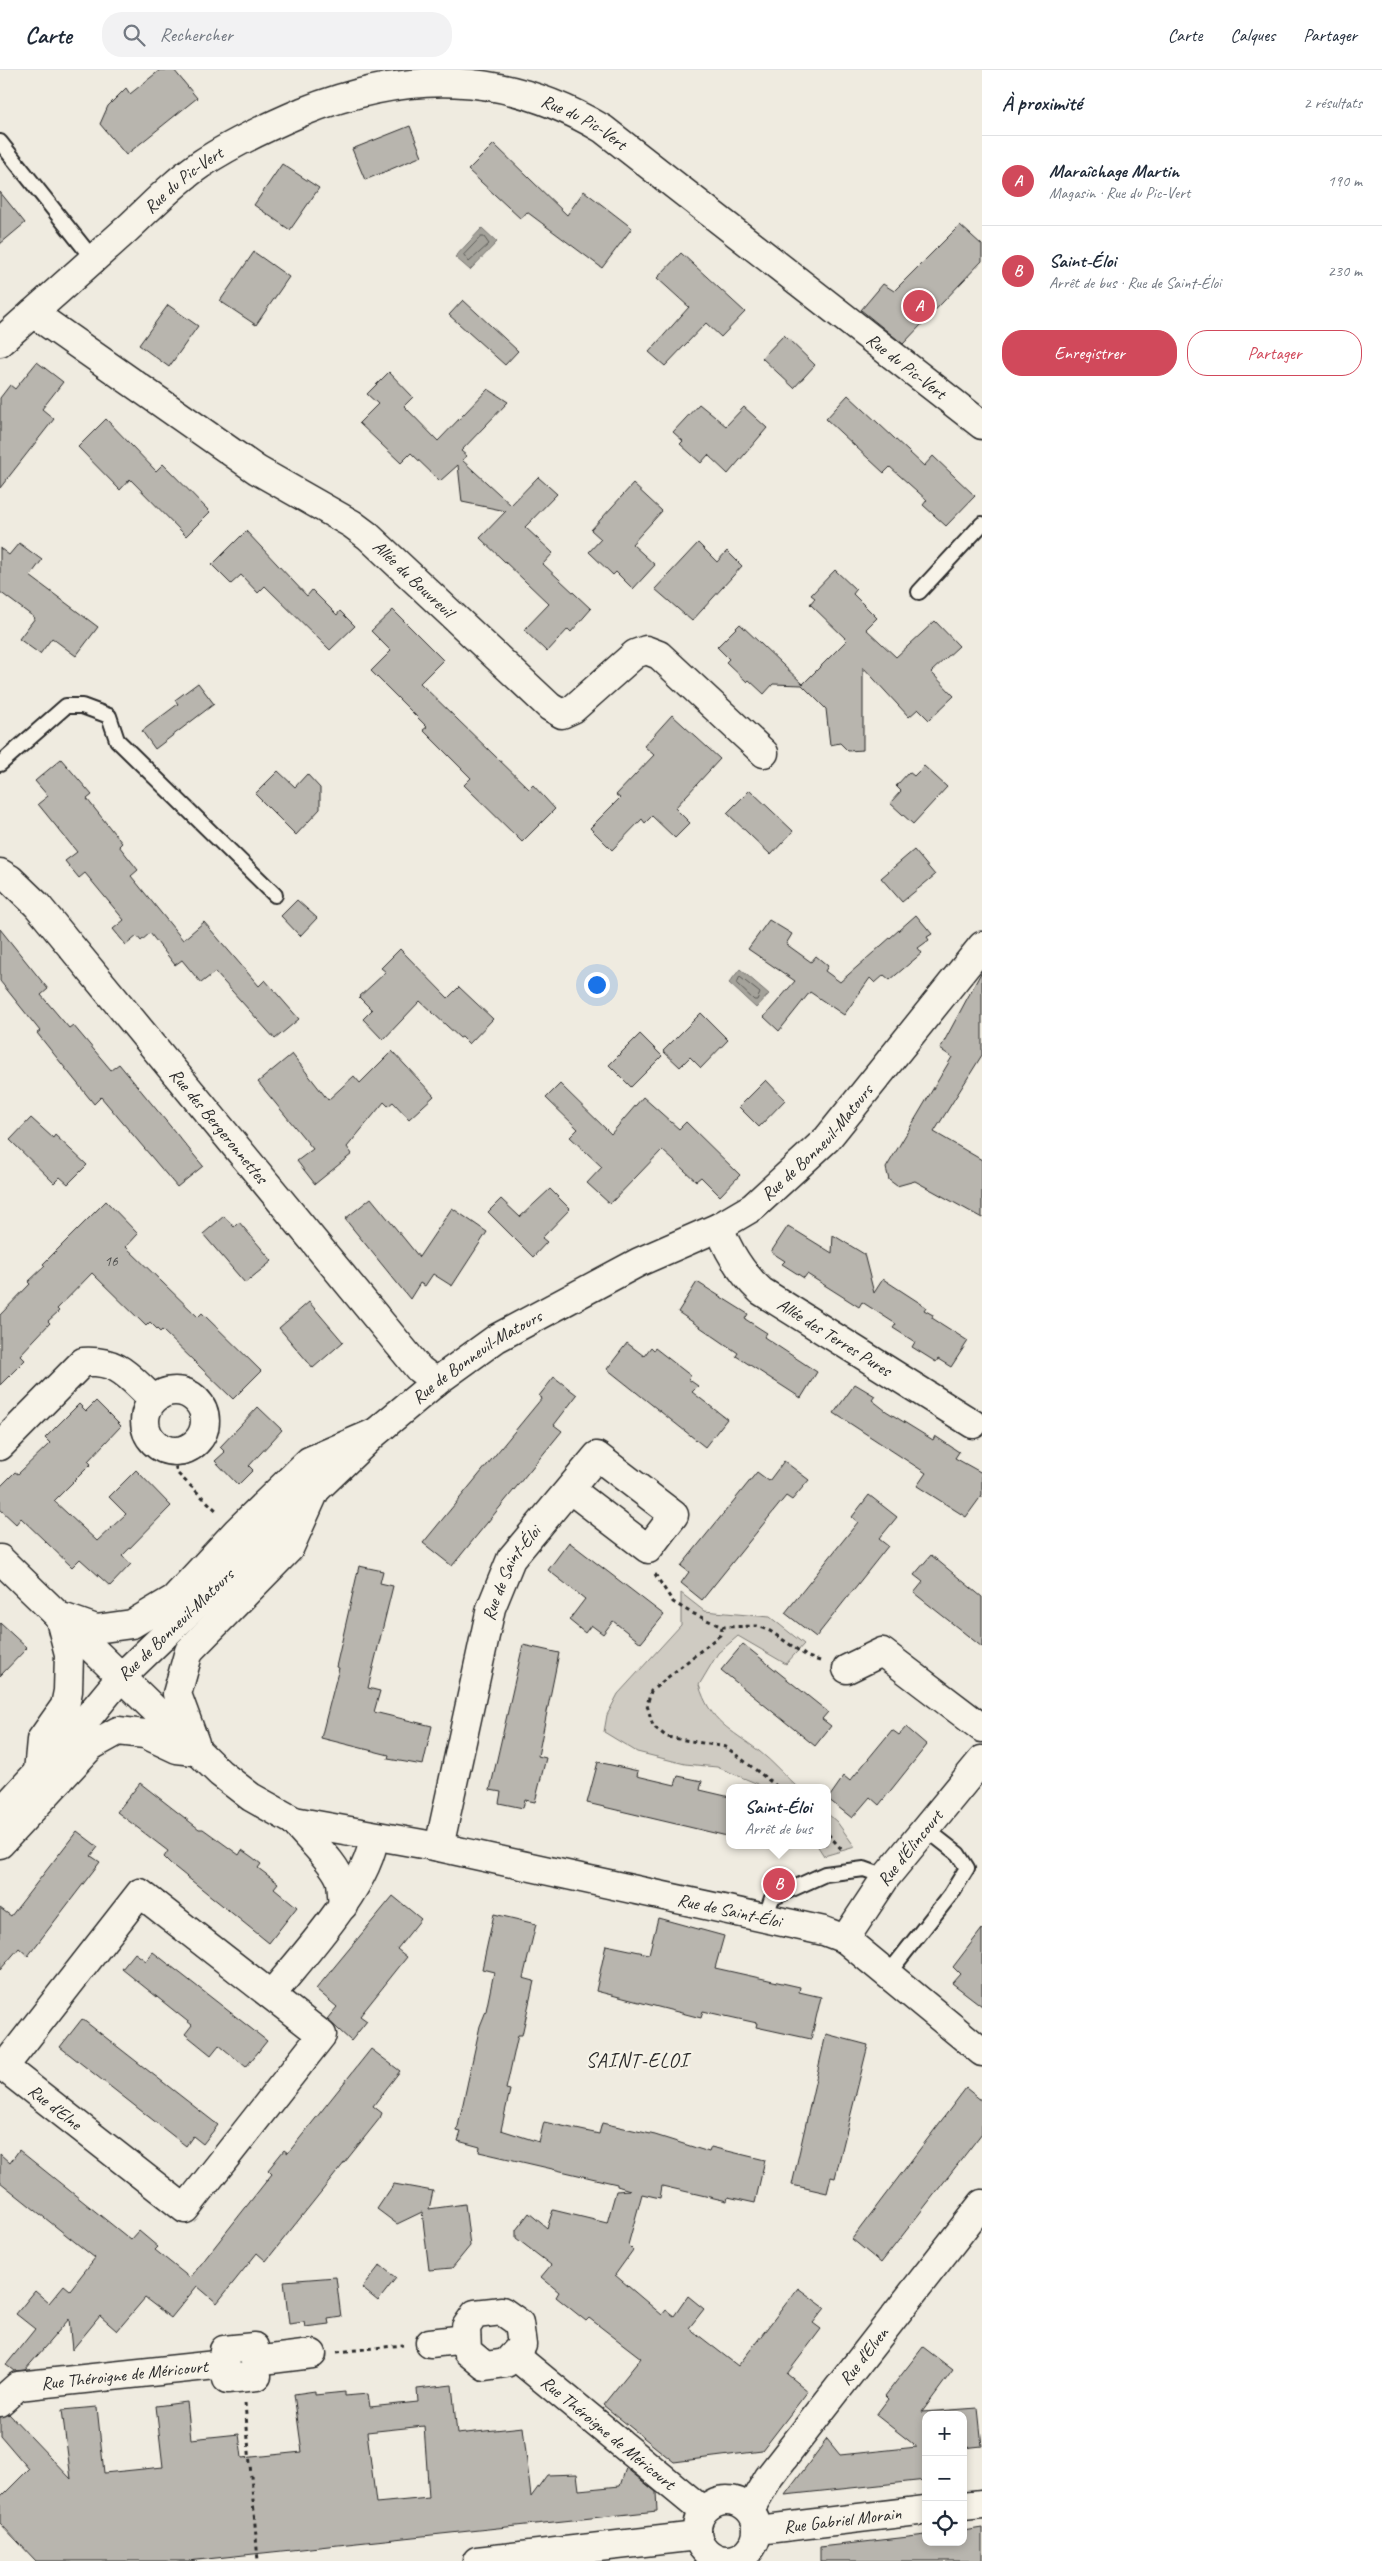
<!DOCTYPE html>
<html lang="fr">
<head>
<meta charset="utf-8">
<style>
  :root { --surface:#fff; --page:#f2f2f3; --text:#1f2937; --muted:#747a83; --line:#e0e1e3; --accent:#d1495b }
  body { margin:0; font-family:Caveat,sans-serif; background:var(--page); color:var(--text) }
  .controls { position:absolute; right:15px; bottom:15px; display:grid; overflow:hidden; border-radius:10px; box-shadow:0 2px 8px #0003 }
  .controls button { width:45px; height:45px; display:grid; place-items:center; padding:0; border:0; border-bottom:1px solid var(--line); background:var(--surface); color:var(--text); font:25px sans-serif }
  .you { position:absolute; left:596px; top:914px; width:18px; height:18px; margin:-12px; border:4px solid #fff; border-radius:50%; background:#1a73e8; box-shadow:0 0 0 8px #1a73e833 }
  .badge { display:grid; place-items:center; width:32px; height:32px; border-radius:50%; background:var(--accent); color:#fff; font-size:16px; font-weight:700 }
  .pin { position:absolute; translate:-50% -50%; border:2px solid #fff; box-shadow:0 1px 5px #0006 }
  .popup { position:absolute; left:726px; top:1714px; width:105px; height:65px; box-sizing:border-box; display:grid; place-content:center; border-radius:10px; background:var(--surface); filter:drop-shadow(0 1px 4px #0005); font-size:16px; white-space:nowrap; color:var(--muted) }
  .popup b { font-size:19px; color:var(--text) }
  .popup::after { content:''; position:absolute; left:50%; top:100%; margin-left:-10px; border:10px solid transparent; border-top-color:var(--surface) }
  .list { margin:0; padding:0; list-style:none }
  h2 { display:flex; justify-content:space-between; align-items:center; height:65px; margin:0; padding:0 20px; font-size:21px }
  h2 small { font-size:16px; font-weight:400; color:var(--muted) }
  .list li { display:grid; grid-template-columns:32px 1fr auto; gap:15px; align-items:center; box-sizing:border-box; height:90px; padding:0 20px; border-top:1px solid var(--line) }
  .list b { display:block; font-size:19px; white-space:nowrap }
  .list p { margin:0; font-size:16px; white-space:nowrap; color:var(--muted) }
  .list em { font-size:16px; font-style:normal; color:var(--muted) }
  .actions { display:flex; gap:10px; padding:15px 20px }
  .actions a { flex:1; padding:11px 0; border:1px solid var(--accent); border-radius:20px; text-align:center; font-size:18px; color:var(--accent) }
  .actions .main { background:var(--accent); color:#fff }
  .icon { flex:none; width:28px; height:28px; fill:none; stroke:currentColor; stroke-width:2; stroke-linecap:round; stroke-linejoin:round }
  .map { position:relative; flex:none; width:982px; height:2491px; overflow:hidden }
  header { display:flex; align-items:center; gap:30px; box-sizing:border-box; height:70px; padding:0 25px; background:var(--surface); border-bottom:1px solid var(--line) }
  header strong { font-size:24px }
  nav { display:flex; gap:28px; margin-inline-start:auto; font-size:18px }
  .search { width:350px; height:45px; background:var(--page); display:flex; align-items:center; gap:12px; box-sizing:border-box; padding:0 18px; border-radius:20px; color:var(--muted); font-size:19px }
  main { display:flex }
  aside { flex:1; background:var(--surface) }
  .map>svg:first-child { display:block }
</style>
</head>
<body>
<header>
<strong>Carte</strong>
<div class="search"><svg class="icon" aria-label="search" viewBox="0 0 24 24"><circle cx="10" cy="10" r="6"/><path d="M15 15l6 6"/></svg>Rechercher</div>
<nav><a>Carte</a><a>Calques</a><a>Partager</a></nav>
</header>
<main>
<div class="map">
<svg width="982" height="2491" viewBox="0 0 982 2491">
  <rect width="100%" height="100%" fill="#efebe0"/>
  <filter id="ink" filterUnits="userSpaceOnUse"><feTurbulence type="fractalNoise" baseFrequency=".02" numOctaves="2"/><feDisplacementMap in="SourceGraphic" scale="10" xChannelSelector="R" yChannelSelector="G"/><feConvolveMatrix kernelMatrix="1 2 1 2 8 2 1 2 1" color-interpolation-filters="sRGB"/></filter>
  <g filter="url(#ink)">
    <g fill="#cfcbc2" stroke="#7d7b76">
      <path d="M681 1523 704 1541 770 1547 804 1574 786 1594 738 1566 718 1583 699 1615C710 1652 730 1659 759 1681 773 1692 785 1706 798 1718H762L758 1714 717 1697 685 1694 637 1682 604 1662 607 1645 618 1624 681 1555Z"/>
      <polygon points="828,1744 837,1752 855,1777 824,1786 817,1775 828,1775"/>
    </g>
    <g fill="#a4a29a" stroke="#74726e">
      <polygon points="482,158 497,172 470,200 455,187"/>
      <polygon points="740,899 769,924 756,938 729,913"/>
    </g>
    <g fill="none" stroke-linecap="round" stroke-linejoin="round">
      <g stroke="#5b5b57" stroke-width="1">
        <polygon points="481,167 484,167 489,174 469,192 464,185"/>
        <polygon points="740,907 760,923 757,930 754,930 737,914"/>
      </g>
    </g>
    <g fill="#b8b5ae" stroke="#2b2b2b" fill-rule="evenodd">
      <polygon points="160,0 174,0 197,28 126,85 100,54 108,36 126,18 130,24"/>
      <polygon points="410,56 422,86 365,110 352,79"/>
      <polygon points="494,74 567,145 584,121 632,158 602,198 527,142 521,149 468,100"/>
      <polygon points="282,94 319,118 290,160 254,135"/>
      <polygon points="0,122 25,153 0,174"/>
      <polygon points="960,155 982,175 982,191 903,274 861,240 883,214 894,221"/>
      <polygon points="254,182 289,207 256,255 220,231"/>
      <polygon points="681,183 745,242 721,267 706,253 665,296 649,282 689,237 657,208"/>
      <polygon points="463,230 518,281 505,295 449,245"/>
      <polygon points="168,235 198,256 169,297 139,275"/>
      <polygon points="784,265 815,295 794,318 762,288"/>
      <polygon points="37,292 63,312 42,339 54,349 0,418 0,328 10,315 15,319"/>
      <polygon points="389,302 413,327 404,336 438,371 488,319 508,332 461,381 467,386 462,390 511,435 538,407 557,424 525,457 553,483 543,494 591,539 571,562 568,559 547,582 524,560 549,534 480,468 506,441 462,432 458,395 440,411 411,383 401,393 359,353 378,334 367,324"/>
      <polygon points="848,325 924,396 933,386 975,426 946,456 923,435 927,430 890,397 884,403 826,349"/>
      <polygon points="699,334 726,356 744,337 767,358 728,404 708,385 701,393 680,374 683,371 673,362"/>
      <polygon points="106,349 156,401 163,394 210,442 186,466 130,409 120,420 78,377"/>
      <polygon points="633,414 662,441 632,474 655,495 633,519 616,502 613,505 589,482 601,469 591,460"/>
      <polygon points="246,461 307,526 312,520 337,545 340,541 355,556 330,580 265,516 258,523 241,505 231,514 212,495"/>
      <polygon points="19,473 42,490 30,506 98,557 76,586 52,568 40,584 19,569 35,548 0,522 0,478 9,485"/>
      <polygon points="698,473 717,492 727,481 742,496 692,551 655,519"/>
      <polygon points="835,500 856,520 853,524 877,548 866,559 896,587 935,551 959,576 931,602 954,626 929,650 918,639 909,647 863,597 863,680 848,681 840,673 830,675 826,639 802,615 773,614 764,624 749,610 747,612 726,592 729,589 717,577 740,554 803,614 847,570 810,534 815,528 811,525"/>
      <polygon points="393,540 443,590 420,613 529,719 533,715 555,739 522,772 464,715 471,708 423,660 427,657 371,601 391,581 371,561"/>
      <polygon points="198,613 214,634 155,679 142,661 178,634 175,630"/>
      <polygon points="672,645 720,689 675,738 690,753 675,768 652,746 645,753 642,749 612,780 590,758 620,728 616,725 654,685 644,676"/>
      <polygon points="61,689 92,725 87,729 122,773 119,776 138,800 131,806 183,870 204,852 259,916 265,910 299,949 275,969 215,902 201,913 182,890 175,895 150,863 141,871 137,866 126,875 113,859 124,850 85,803 79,808 65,791 77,782 38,734 48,726 35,711"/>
      <polygon points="924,696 947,717 913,754 890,733 901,721 896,716 909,702 914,706"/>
      <polygon points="278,701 295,717 307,704 320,718 320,739 296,765 255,724"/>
      <polygon points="750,720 793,761 771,785 727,743"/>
      <polygon points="914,780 935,805 902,832 881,808"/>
      <polygon points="297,830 317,848 300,866 281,846"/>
      <polygon points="916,845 932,864 927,867 929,870 918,878 922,883 890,910 884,905 875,913 870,908 844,945 810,922 779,961 764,947 795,911 748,879 769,850 792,864 786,874 811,892 816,886 828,896 825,901 840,912"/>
      <polygon points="0,859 48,919 41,925 69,958 73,955 111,1000 119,994 203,1096 177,1117 101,1027 94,1034 37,963 40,961 0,911"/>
      <polygon points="400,879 448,928 459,917 493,949 469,974 462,967 460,968 420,931 383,970 363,949 372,940 359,927 386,902 381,898"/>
      <polygon points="982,901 982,985 934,1062 982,1090 982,1148 915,1111 897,1116 889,1110 886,1098 952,987 940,979"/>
      <polygon points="701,943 728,970 701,998 690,987 680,997 663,981"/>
      <polygon points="640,964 662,986 631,1017 609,995"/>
      <polygon points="392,981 434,1026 409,1049 393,1032 388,1036 384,1032 347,1077 352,1084 315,1114 297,1091 313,1079 258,1012 292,984 328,1030 354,1006 360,1013"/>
      <polygon points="766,1010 785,1030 759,1057 739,1037"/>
      <polygon points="560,1014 611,1064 643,1027 679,1059 686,1052 740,1105 720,1126 701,1107 696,1111 662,1080 610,1134 587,1113 602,1097 570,1067 578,1059 546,1028"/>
      <polygon points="31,1048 53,1068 55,1065 87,1095 68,1114 60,1107 54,1113 10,1070"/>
      <polygon points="550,1119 570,1139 542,1168 547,1172 533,1187 488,1142 501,1129 520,1147"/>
      <polygon points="371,1128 419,1187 452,1138 487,1162 452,1216 433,1204 425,1216 420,1213 410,1229 345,1149"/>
      <polygon points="106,1131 138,1164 126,1177 198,1247 202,1243 261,1301 233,1329 162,1260 160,1262 150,1252 146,1256 92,1203 57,1239 59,1241 48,1251 50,1253 20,1285 25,1290 0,1315 0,1245 30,1214 28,1212 45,1196 43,1194"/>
      <polygon points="224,1146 234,1157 239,1152 272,1191 245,1213 203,1164"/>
      <polygon points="788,1156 832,1183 833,1165 864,1184 874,1223 883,1209 926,1237 924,1240 933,1245 932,1248 968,1271 951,1297 938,1289 936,1292 912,1277 915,1272 893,1258 896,1254 862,1232 859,1237 807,1204 804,1208 782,1194 785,1191 771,1182"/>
      <polygon points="697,1212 748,1244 745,1249 767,1263 764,1267 817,1302 801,1328 736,1286 738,1283 678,1242"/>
      <polygon points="309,1232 343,1272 313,1298 279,1258"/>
      <polygon points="627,1273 644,1286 651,1277 654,1280 655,1278 691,1306 688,1309 698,1316 692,1322 727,1349 705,1377 607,1299"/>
      <polygon points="554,1307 577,1325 554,1355 562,1361 452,1496 423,1473 542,1328 539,1326"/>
      <polygon points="855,1314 875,1326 872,1330 886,1341 933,1370 935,1366 959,1382 955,1388 982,1403 982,1425 966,1447 917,1416 926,1403 834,1343"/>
      <polygon points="96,1331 121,1356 88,1391 91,1394 54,1431 97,1471 126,1444 109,1427 136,1400 171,1436 122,1486 131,1494 110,1516 80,1489 72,1497 21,1448 16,1454 0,1439 0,1417 15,1402 18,1404 50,1373 45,1368 79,1334 86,1341"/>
      <polygon points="258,1337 282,1360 249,1396 253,1400 238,1415 215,1391 225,1382 220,1377"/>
      <polygon points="784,1391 809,1410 792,1430 786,1426 702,1530 681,1513 689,1502 681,1496 757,1402 769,1411"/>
      <polygon points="869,1425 897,1447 879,1469 888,1476 816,1567 785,1543 858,1452 852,1447"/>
      <polygon points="569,1472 664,1545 641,1573 613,1551 603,1564 591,1555 585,1563 569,1550 585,1529 548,1500"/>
      <polygon points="931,1485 982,1527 982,1577 914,1523 923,1512 914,1505"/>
      <polygon points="359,1496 383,1501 380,1513 393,1516 368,1618 380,1621 374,1642 432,1656 423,1695 388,1689 389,1685 321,1668 339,1598 336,1597"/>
      <polygon points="0,1553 27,1578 0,1606"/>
      <polygon points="743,1574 828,1642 822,1649 831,1656 815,1676 721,1600"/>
      <polygon points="523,1575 559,1583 538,1686 546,1688 535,1732 525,1730 523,1738 499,1733 501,1722 490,1720"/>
      <polygon points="906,1657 927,1675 879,1735 870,1727 852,1748 828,1729 844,1706 850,1711 892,1660 899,1665"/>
      <polygon points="598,1692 638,1701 637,1706 675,1715 678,1706 702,1711 700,1720 730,1727 730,1755 727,1766 587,1733"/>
      <polygon points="140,1713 199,1759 203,1759 239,1785 242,1780 252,1787 261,1794 258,1798 278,1813 274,1818 297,1837 269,1873 171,1794 164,1787 168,1781 117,1742"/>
      <polygon points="77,1761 98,1777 91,1786 100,1792 28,1886 19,1878 0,1900 0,1838 11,1846"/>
      <polygon points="393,1826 421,1849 397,1879 407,1887 360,1946 367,1951 351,1971 327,1949 337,1937 316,1919"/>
      <polygon points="494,1844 536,1854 523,1908 534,1911 522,1965 518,1965 509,2006 506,2019 510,2020 501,2060 539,2072 544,2052 599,2064 602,2053 655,2065 709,2082 711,2077 765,2090 755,2133 728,2127 727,2131 662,2116 660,2128 642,2124 628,2175 633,2180 615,2205 662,2245 666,2240 674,2246 688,2226 704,2239 689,2258 738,2296 798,2218 825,2238 813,2253 821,2259 787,2304 808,2321 762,2381 674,2392 603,2335 641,2288 589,2248 586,2251 556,2227 559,2222 541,2207 551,2195 516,2168 516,2160 529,2143 547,2158 553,2140 607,2153 616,2121 630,2120 617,2116 617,2114 479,2082 480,2077 458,2071 461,2062 457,2061 480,1956 486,1941 494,1902 482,1899"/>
      <polygon points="658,1848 724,1866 715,1898 800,1917 799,1922 821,1927 811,1969 756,1957 757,1953 716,1944 703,1941 701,1948 596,1921 606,1875 649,1884"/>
      <polygon points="982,1859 982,1936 952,1913 960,1904 953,1897"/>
      <polygon points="153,1882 267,1971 246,1997 219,1975 211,1985 185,1964 192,1955 122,1899 135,1883 146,1891"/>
      <polygon points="82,1949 218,2055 203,2074 193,2066 186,2076 60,1977"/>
      <polygon points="826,1964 868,1975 835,2108 831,2107 827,2123 792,2115"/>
      <polygon points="371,1979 400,2001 373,2036 382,2043 380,2048 266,2191 257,2183 217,2233 197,2216 171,2248 145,2228 117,2261 100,2246 72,2280 69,2249 25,2300 14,2301 6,2295 35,2259 16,2244 35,2221 49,2233 64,2215 70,2220 95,2188 0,2112 0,2084 10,2093 19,2080 131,2170 139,2161 158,2177 155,2180 190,2208 272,2104 268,2100 284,2080 288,2083"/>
      <polygon points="966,2018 982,2031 982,2063 881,2193 852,2169"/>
      <polygon points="394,2114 433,2121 429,2139 465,2134 470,2176 452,2198 429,2200 422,2142 397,2154 377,2139"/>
      <polygon points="380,2195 396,2208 378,2231 362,2218"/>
      <polygon points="336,2207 341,2247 328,2249 329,2254 305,2257 304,2252 289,2254 284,2211"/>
      <polygon points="923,2277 953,2300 922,2342 978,2338 982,2376 963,2378 963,2345 926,2345 926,2410 785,2425 827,2369 840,2385 917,2377 876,2345 888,2329 885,2326"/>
      <path d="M452 2315 457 2364 523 2357 531 2427 547 2405 577 2404 579 2420 620 2416 626 2398 656 2422 657 2441 188 2491H36L0 2453V2428L29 2399 0 2365V2347L9 2344 71 2409 62 2340 97 2337 104 2403 163 2397 156 2336 187 2332 191 2369 239 2364 242 2388 302 2382 294 2324 315 2321V2325L345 2322V2326L368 2324 370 2337 418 2332 417 2319ZM424 2356 429 2428 376 2433 367 2362Z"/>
      <polygon points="982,2458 982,2491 820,2491 820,2477 926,2465 926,2472 963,2472 963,2461"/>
    </g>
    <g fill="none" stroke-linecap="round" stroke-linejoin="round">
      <defs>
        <g id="service">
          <polyline points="0,72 93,189"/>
          <polyline points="919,522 982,454"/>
          <polyline points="0,694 66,636 82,636 109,646 117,670 275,825"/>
          <polyline points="765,1848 772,1828 825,1804 864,1799 886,1807"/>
          <polyline points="887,1905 951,1824 967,1798 958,1784 926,1759"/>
        </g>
        <g id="minor">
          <path id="s1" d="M33 243 257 400 352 454 368 466 550 637 562 644 573 639 635 584 646 580 659 585 764 683"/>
          <path id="s2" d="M0 272C43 234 85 197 127 159 151 137 174 112 201 94 232 73 267 57 302 42 408 0 504 0 603 59L982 355"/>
          <path id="s3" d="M0 803 10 809 37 835 419 1299 436 1312"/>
          <path id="s4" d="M719 1157C728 1181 741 1203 761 1221L973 1354"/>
          <circle cx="175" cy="1351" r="30"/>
          <path d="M0 1376 83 1292C119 1290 128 1306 153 1329"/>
          <path id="s5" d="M0 1489 220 1703 251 1727 294 1751 439 1777 824 1861 845 1869 982 1982"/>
          <polyline points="65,1548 96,1559 132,1554 174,1529 237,1461 309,1391 374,1363"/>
          <polyline points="847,1599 882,1582 982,1658"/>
          <polyline points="195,1673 177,1624 189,1581 289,1479 315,1421"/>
          <polyline points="38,1702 41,1670 65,1636 68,1621 69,1584 59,1546"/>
          <path d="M294 1751C307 1768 337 1794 341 1812 342 1820 342 1828 343 1836"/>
          <polyline points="0,1774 91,1676 118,1661 145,1664 177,1679 194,1681"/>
          <path id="s6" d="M439 1777 491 1538 511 1489 597 1386 674 1445 648 1479 571 1420"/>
          <polygon points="140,1823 322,1965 185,2139 4,1997"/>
          <path id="s7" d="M845 1869 886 1807 982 1690"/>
          <path d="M271 1925C302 1887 370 1814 374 1766"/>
          <polygon points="502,2241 519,2253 522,2275 506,2293 485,2296 467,2281 466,2257 475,2244"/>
          <polyline points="430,2273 466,2269"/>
          <polygon points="254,2277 257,2306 227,2309 224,2280"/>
          <path id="s8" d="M514 2285 703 2441"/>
          <polyline points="255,2291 312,2284"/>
          <path id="s9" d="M0 2332 18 2316 225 2294"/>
          <circle cx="727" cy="2460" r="30"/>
          <polyline points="963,2436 982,2434"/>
          <path id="s10" d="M750 2439 769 2407 982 2134"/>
          <path id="s11" d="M758 2460 926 2440"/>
          <polyline points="477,2491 697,2466"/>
        </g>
        <g id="secondary">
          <path id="s12" d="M0 1743 78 1659 121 1607 375 1363 436 1312 497 1268 639 1192 719 1157 753 1137 827 1069 982 876"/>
        </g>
      </defs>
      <use href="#service" stroke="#2b2b2b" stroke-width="18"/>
      <use href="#minor" stroke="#2b2b2b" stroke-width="31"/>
      <use href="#secondary" stroke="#2b2b2b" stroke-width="31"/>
      <g stroke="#2b2b2b" stroke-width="3" stroke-dasharray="4 4" stroke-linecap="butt">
        <polyline points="172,1381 177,1403 218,1442"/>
        <polyline points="655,1504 673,1532 690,1542 722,1557 757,1556 770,1561 808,1587 820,1591"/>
        <polyline points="722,1557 720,1565 651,1621 647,1635 653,1656 667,1667 726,1677 779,1718"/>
        <polyline points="828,1764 844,1782"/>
        <polyline points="337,2282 403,2275"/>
        <polyline points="245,2333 258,2491"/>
      </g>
      <use href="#service" stroke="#f7f3e8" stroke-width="14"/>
      <use href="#minor" stroke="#f7f3e8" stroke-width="28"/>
      <use href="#secondary" stroke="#f7f3e8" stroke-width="28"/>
    </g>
  </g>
  <g text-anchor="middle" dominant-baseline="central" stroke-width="4.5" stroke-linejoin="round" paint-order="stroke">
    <g font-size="15" fill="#4e4e4c">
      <text x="111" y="1191">16</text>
    </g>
    <g font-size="18" fill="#2b2b2b" stroke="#f7f3e8">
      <text stroke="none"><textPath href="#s2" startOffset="676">Rue du Pic-Vert</textPath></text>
      <text stroke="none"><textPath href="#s2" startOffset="245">Rue du Pic-Vert</textPath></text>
      <text stroke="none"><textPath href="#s2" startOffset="1081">Rue du Pic-Vert</textPath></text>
      <text stroke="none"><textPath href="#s1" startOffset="465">Allée du Bouvreuil</textPath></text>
      <text stroke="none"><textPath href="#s3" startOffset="335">Rue des Bergeronnettes</textPath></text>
      <text stroke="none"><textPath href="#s12" startOffset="1068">Rue de Bonneuil-Matours</textPath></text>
      <text stroke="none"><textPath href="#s4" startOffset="164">Allée des Terres Pures</textPath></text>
      <text stroke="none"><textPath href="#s12" startOffset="662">Rue de Bonneuil-Matours</textPath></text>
      <text stroke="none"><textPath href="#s6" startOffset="285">Rue de Saint-Éloi</textPath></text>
      <text stroke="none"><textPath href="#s12" startOffset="258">Rue de Bonneuil-Matours</textPath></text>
      <text stroke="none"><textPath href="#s7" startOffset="112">Rue d'Élincourt</textPath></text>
      <text stroke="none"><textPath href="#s5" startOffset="840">Rue de Saint-Éloi</textPath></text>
      <text transform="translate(55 2037) rotate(38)">Rue d'Elne</text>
      <text stroke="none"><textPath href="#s10" startOffset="191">Rue d'Elven</textPath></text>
      <text stroke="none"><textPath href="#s9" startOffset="131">Rue Théroigne de Méricourt</textPath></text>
      <text stroke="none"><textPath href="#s8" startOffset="122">Rue Théroigne de Méricourt</textPath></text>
      <text stroke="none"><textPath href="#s11" startOffset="85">Rue Gabriel Morain</textPath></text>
    </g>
    <g font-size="20" letter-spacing="1" fill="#2b2b2b" stroke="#f7f3e8">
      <text x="637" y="1990">SAINT-ELOI</text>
    </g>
  </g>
</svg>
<div class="controls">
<button>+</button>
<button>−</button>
<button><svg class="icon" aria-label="locate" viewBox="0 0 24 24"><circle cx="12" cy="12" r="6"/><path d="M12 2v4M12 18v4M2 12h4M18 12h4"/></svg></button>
</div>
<div class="you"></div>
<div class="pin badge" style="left:919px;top:236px">A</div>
<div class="pin badge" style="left:779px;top:1814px">B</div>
<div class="popup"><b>Saint-Éloi</b>Arrêt de bus</div>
</div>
<aside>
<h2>À proximité<small>2 résultats</small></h2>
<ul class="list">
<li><span class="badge">A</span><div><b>Maraîchage Martin</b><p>Magasin · Rue du Pic-Vert</p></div><em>190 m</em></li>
<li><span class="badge">B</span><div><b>Saint-Éloi</b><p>Arrêt de bus · Rue de Saint-Éloi</p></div><em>230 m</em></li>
</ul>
<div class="actions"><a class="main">Enregistrer</a><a>Partager</a></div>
</aside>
</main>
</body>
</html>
